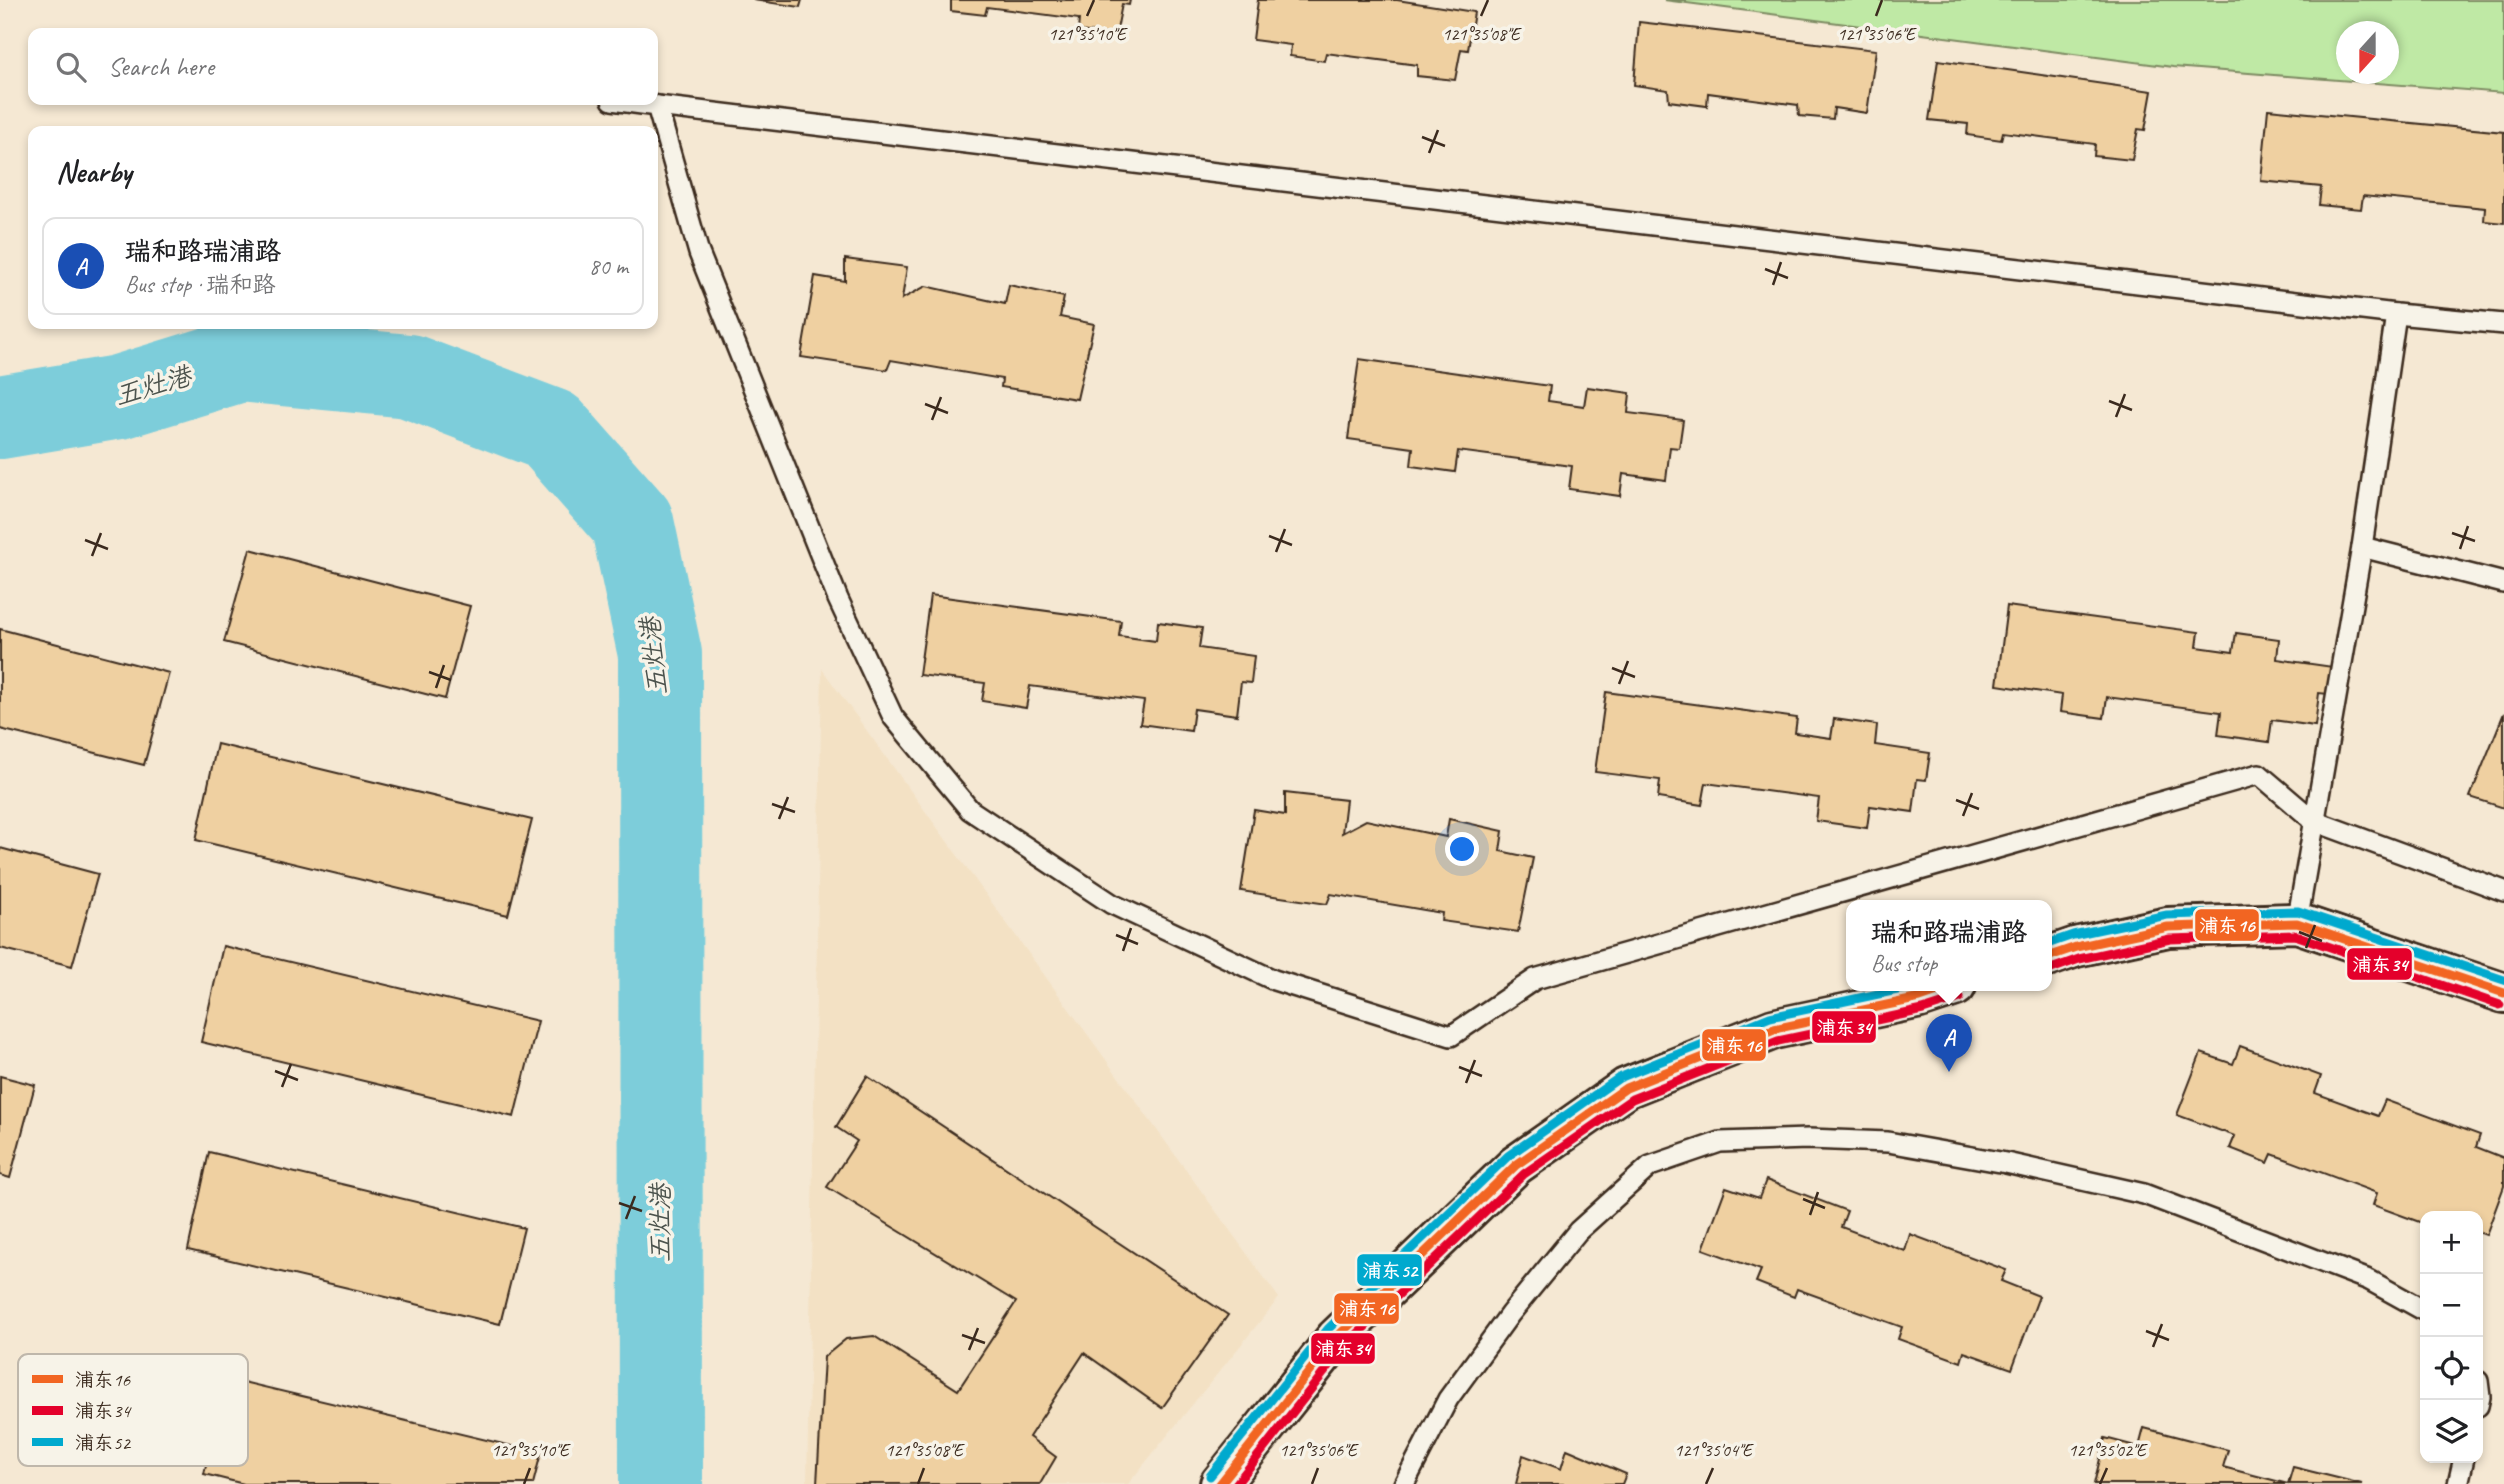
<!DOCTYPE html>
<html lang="en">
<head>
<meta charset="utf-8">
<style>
  :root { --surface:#fff; --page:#f6f6f6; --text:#202124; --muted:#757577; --line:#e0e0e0; --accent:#0b8043 }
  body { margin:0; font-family:Caveat,"LXGW WenKai TC",sans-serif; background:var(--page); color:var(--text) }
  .controls { position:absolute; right:21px; bottom:21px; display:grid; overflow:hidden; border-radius:14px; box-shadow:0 4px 10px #0003 }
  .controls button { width:63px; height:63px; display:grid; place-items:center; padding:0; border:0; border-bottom:2px solid var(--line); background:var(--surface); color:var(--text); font:35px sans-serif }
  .compass { position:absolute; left:2336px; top:21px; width:63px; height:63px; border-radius:50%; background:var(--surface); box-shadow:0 4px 10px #0003; rotate:201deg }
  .you { position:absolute; left:1463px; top:850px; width:24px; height:24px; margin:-18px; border:5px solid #fff; border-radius:50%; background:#1a73e8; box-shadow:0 0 0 10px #1a73e833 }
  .badge { display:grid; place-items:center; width:46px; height:46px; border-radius:50%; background:var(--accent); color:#fff; font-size:23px; font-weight:700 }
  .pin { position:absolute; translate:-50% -58px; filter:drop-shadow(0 2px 4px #0008) }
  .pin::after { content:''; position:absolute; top:37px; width:24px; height:21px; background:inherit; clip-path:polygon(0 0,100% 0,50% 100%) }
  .popup { position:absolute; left:1846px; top:900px; width:206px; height:91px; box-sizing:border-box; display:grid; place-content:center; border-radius:14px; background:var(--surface); filter:drop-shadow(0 2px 5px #0005); font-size:23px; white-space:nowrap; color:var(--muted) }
  .popup b { font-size:26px; color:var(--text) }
  .popup::after { content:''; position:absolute; left:50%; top:100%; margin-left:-14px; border:14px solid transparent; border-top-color:var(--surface) }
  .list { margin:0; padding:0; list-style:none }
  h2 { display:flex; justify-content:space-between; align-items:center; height:91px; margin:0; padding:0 28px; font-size:30px }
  h2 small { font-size:23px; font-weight:400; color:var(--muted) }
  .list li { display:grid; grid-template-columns:46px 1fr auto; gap:21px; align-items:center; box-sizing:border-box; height:98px; margin:0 14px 14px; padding:0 14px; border:2px solid var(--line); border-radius:14px }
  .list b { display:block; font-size:26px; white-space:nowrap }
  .list p { margin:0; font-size:23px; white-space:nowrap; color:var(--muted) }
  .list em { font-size:23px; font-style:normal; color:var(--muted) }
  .icon { flex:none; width:38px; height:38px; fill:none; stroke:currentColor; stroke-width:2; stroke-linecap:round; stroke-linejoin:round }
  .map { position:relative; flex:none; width:2504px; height:1484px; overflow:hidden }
  .search { position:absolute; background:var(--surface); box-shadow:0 4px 10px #0003; left:28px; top:28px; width:630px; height:77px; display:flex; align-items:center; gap:18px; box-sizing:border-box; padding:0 24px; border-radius:14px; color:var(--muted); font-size:26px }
  .panel { position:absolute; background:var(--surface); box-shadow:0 4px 10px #0003; left:28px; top:126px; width:630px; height:203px; border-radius:14px }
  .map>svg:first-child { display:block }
</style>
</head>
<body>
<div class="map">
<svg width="2504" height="1484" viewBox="0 0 2504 1484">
  <rect width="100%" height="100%" fill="#f5e8d3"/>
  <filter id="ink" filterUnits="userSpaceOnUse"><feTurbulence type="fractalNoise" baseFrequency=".0143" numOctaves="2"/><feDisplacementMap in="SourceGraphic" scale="14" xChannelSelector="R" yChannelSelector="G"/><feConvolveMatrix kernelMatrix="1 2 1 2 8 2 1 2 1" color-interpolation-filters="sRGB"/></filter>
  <g filter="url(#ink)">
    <polygon fill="#f3e1c4" points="822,669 1279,1298 1128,1484 807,1484"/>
    <path fill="#bfe9a5" stroke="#7d8a62" stroke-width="2" fill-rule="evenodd" d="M1664 0H2504V93L2173 67ZM2346 32H2388V74H2346Z"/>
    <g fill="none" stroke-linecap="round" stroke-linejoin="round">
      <polyline stroke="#7dcdda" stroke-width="84" points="0,417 119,397 240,360 409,376 551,430 632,522 660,654 661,1484"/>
    </g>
    <g fill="#efd0a1" stroke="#3b2a1e" stroke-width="2">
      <polygon points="753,0 802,0 800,7"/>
      <polygon points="951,0 1130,0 1129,5 1122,4 1116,35 1078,31 1079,19 987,7 985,15 951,11"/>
      <polygon points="1258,0 1397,0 1474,12 1468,50 1461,49 1455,80 1417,76 1417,65 1326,53 1324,61 1290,56 1291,45 1253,40"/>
      <polygon points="1639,22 1876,50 1867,113 1834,108 1833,119 1799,116 1798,105 1708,93 1707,106 1669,101 1668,90 1634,85"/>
      <polygon points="1938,60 2152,91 2145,130 2138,129 2132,160 2094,156 2095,144 2003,132 2001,140 1967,135 1968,124 1929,120"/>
      <polygon points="2268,109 2504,132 2504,223 2484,221 2485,208 2363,196 2361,209 2319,205 2321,187 2261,181"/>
      <polygon points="845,259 907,267 902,299 926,286 1005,304 1009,285 1064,297 1060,317 1094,324 1077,399 1001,387 1002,379 891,360 887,370 801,357 815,276 845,281"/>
      <polygon points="1359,359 1550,386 1548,401 1584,406 1587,387 1630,393 1628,413 1683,420 1679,448 1670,447 1666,480 1623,474 1620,496 1569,489 1572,466 1458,451 1455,472 1411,466 1413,448 1348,439"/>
      <polygon points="250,549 470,606 445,699 224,642"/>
      <polygon points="930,595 1121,621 1119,636 1156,641 1158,622 1202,628 1199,648 1254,656 1251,683 1241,682 1237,715 1194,709 1191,731 1140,724 1144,701 1030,686 1026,708 982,701 985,683 919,675"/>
      <polygon points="2007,606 2199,632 2197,647 2233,652 2236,633 2279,639 2277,659 2333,667 2328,694 2319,693 2315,726 2272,720 2269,742 2218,735 2221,712 2107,697 2104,718 2060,712 2062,695 1997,685"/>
      <polygon points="0,629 169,673 144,765 0,729"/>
      <polygon points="1606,692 1797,718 1795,733 1831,738 1834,719 1877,725 1875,745 1930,753 1926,780 1917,779 1913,812 1870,806 1867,828 1816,821 1819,798 1706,783 1702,805 1658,798 1660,780 1595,772"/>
      <polygon points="2504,713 2504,808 2470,797"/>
      <polygon points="217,744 532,820 508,915 196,840"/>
      <polygon points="1285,793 1346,800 1342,833 1366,820 1446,837 1449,819 1503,831 1500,851 1533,858 1518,932 1441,921 1442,913 1331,894 1327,904 1241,891 1254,810 1285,815"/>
      <polygon points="0,848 98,874 72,966 0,948"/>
      <polygon points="223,946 538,1021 514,1117 201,1042"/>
      <polygon points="2240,1046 2321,1076 2315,1093 2378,1116 2385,1100 2480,1135 2476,1147 2504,1158 2504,1186 2486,1235 2478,1232 2478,1216 2425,1216 2425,1224 2373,1205 2377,1193 2272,1154 2268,1163 2230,1148 2235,1136 2177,1115 2201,1053 2233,1064"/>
      <polygon points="0,1076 35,1085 10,1178 0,1175"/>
      <polygon points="867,1076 1228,1315 1162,1408 1084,1353 1029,1437 1056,1457 1040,1484 817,1484 824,1357 846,1339 874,1336 958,1390 1016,1302 827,1187 857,1141 836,1127"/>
      <polygon points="209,1152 524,1228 500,1324 188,1250"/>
      <polygon points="1766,1180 1847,1211 1841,1227 1905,1251 1910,1234 2006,1270 2001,1281 2039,1296 2012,1369 1964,1352 1961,1362 1898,1339 1902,1327 1797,1289 1794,1297 1756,1282 1761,1270 1703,1249 1726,1187 1759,1198"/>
      <polygon points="226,1378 541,1453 533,1484 244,1484 204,1474"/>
      <polygon points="2144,1428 2228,1450 2223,1467 2288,1484 2293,1467 2362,1484 2094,1484 2105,1438 2139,1447"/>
      <polygon points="1567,1449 1626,1474 1622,1484 1516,1484 1523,1455 1561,1469"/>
    </g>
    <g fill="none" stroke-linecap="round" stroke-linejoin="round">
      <defs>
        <g id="service">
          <polyline points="612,100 657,106 699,253 838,599 893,717 970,810 1112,904 1274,980 1451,1036 1535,979 2259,774 2314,821 2504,891"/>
          <polyline points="657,106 2396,314 2504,324"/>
          <polyline points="2362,547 2504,583"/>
          <polyline points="2297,923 2362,547 2396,314"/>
          <polyline points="2478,1381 2480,1397 2478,1406"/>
          <polyline points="1404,1484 1448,1399 1510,1314 1578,1231 1650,1166 1720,1142 1808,1139 1888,1142 2006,1163 2144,1194 2369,1280 2425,1311"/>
          <polyline points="2458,1484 2464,1458"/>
        </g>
        <g id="minor">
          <polyline points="2047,957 2076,947 2168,927 2297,923 2504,993"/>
          <polyline points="1220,1484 1336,1338 1516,1165 1626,1088 1774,1029 1920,998 1956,986"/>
        </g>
      </defs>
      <use href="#service" stroke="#3b2a1e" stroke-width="24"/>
      <use href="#minor" stroke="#3b2a1e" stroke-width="44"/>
      <use href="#service" stroke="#f7f3e8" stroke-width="19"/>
      <use href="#minor" stroke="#f7f3e8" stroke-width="38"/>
      <defs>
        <g id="bus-1">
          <polyline points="2047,957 2076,947 2168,927 2297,923 2504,993"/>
          <polyline points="1220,1484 1336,1338 1516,1165 1626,1088 1774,1029 1920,998 1955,986"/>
        </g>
        <g id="bus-2">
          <polyline points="2051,969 2079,959 2170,939 2295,935 2500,1005"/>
          <polyline points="1236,1484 1345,1346 1524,1174 1632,1099 1778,1041 1923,1010 1960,998"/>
        </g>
        <g id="bus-3">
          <polyline points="2047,944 2073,935 2167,915 2298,911 2504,980"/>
          <polyline points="1210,1476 1328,1329 1508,1156 1619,1078 1770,1017 1916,986"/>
        </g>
      </defs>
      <use href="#bus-1" stroke="#f7f3e8" stroke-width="14"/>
      <use href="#bus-2" stroke="#f7f3e8" stroke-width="14"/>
      <use href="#bus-3" stroke="#f7f3e8" stroke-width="14"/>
      <use href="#bus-1" stroke="#f26522" stroke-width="9"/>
      <use href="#bus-2" stroke="#e4002b" stroke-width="9"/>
      <use href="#bus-3" stroke="#00a9ce" stroke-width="9"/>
    </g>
  </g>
  <path fill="none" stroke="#3b2a1e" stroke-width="2.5" d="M1087 16 1094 0M1481 16 1488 0M1876 16 1882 0M1422 137 1445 146M1429 153 1438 130M1765 269 1788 278M1773 285 1781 262M2109 401 2132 410M925 404 948 413M2116 417 2125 394M932 420 941 397M2452 533 2475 541M1269 536 1292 545M85 540 108 549M2460 549 2468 526M1276 552 1285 529M92 556 101 533M1612 668 1635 677M429 672 451 680M1619 684 1628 661M436 688 444 665M1956 800 1979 809M772 804 795 812M1963 816 1972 793M779 819 788 797M2299 932 2322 941M1116 935 1138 944M2306 948 2315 925M1123 951 1131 928M1459 1067 1482 1076M275 1071 298 1080M1466 1083 1475 1060M282 1087 291 1064M1803 1199 1825 1208M619 1203 642 1211M1810 1215 1818 1192M626 1219 635 1196M2146 1331 2169 1340M962 1335 985 1343M2153 1347 2162 1324M969 1350 978 1328M524 1484 530 1468M918 1484 924 1468M1312 1484 1318 1468M1706 1484 1713 1468M2100 1484 2107 1468"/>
  <g text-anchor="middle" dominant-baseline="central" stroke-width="7" stroke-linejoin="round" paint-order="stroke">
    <g font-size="26" font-style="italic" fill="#4c534d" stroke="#f7f3e8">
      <text transform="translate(153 386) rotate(-16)">五灶港</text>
      <text transform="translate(654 656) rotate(-96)">五灶港</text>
      <text transform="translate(660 1223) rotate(-90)">五灶港</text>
    </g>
  </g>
  <rect x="18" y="1354" width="230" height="112" rx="10" fill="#f7f3e8" stroke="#bfb7ab" stroke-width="2"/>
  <rect x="32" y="1375" width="31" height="8" fill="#f26522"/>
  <rect x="32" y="1406" width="31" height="9" fill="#e4002b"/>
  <rect x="32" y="1438" width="31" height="8" fill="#00a9ce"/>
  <g font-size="19" fill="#3b2a1e">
    <text x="75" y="1386">浦东16</text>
    <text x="75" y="1417">浦东34</text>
    <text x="75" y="1449">浦东52</text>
  </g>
  <g font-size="18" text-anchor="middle" fill="#3b2a1e" stroke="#f7f3e8" stroke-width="7" stroke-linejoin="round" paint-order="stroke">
    <text x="1087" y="40">121°35'10"E</text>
    <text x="1481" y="40">121°35'08"E</text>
    <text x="1876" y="40">121°35'06"E</text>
    <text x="530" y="1456">121°35'10"E</text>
    <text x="924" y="1456">121°35'08"E</text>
    <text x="1318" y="1456">121°35'06"E</text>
    <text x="1713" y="1456">121°35'04"E</text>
    <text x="2107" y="1456">121°35'02"E</text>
  </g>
  <g stroke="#f7f3e8" stroke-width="2.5">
    <rect x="2194" y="908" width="66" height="34" rx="7" fill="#f26522"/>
    <rect x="2346" y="947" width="67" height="34" rx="7" fill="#e4002b"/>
    <rect x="1811" y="1010" width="66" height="34" rx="7" fill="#e4002b"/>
    <rect x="1701" y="1028" width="66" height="34" rx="7" fill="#f26522"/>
    <rect x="1356" y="1253" width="67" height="34" rx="7" fill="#00a9ce"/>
    <rect x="1333" y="1292" width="67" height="33" rx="7" fill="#f26522"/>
    <rect x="1310" y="1332" width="66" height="33" rx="7" fill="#e4002b"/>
  </g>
  <g font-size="19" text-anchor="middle" font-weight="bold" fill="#fff">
    <text x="2227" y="932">浦东16</text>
    <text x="2380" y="971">浦东34</text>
    <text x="1844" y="1034">浦东34</text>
    <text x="1734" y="1052">浦东16</text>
    <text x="1390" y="1277">浦东52</text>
    <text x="1367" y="1315">浦东16</text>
    <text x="1343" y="1355">浦东34</text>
  </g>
</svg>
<div class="controls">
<button>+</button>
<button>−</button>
<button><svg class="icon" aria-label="locate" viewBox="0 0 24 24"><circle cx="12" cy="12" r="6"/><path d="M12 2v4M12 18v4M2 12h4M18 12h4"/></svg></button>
<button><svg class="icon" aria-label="layers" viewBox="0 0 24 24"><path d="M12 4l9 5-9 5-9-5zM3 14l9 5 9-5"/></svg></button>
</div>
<svg class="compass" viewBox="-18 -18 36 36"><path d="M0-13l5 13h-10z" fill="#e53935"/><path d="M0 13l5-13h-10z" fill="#757577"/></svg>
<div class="you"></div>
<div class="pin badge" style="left:1949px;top:1072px;background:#1a4fb4">A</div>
<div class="popup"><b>瑞和路瑞浦路</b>Bus stop</div>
<div class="search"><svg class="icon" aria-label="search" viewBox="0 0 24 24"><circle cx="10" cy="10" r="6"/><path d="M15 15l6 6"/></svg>Search here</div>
<section class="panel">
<h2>Nearby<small></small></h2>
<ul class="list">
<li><span class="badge" style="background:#1a4fb4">A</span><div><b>瑞和路瑞浦路</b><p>Bus stop · 瑞和路</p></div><em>80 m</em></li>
</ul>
</section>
</div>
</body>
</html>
